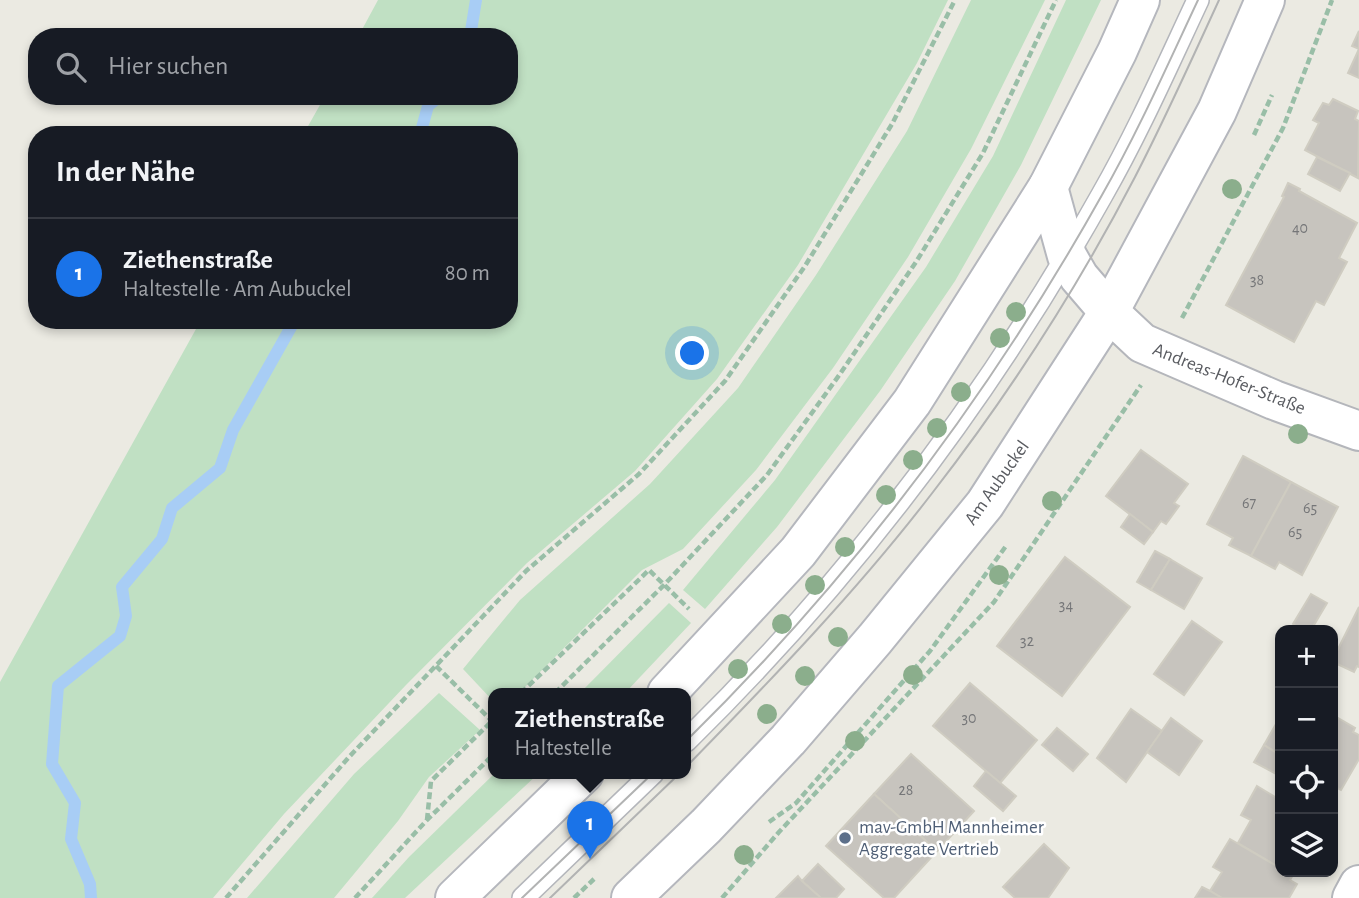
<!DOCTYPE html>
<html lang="de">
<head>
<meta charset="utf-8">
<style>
  :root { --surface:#171b24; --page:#20242c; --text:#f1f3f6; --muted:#9ea1a6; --line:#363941; --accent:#1a73e8 }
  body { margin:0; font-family:"Alegreya Sans",sans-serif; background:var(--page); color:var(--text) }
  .controls { position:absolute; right:21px; bottom:21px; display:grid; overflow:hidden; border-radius:14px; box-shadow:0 4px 10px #0003 }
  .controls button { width:63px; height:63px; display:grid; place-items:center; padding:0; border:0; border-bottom:2px solid var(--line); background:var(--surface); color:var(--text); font:35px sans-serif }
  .you { position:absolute; left:693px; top:354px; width:24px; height:24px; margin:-18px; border:5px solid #fff; border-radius:50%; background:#1a73e8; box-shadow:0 0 0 10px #1a73e833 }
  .badge { display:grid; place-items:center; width:46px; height:46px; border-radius:50%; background:var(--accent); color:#fff; font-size:23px; font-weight:700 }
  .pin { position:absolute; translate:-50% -58px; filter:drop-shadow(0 2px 4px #0008) }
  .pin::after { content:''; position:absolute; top:37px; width:24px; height:21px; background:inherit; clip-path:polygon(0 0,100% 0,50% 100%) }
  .popup { position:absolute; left:488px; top:688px; width:203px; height:91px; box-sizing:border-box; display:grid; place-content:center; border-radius:14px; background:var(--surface); filter:drop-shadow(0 2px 5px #0005); font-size:23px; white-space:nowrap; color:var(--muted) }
  .popup b { font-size:26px; color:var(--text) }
  .popup::after { content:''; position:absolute; left:50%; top:100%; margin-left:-14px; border:14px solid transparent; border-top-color:var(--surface) }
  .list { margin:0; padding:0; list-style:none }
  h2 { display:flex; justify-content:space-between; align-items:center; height:91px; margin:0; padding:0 28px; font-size:30px }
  h2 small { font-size:23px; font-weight:400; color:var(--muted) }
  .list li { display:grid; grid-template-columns:46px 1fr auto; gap:21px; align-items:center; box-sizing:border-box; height:112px; padding:0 28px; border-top:2px solid var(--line) }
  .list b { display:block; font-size:26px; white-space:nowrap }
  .list p { margin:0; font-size:23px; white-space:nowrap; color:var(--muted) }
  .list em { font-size:23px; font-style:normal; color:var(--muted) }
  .icon { flex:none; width:38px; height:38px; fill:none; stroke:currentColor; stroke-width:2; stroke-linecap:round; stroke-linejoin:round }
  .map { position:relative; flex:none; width:1359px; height:898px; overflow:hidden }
  .search { position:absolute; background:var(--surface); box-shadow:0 4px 10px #0003; left:28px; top:28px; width:490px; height:77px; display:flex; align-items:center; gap:18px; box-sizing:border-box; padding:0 24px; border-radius:28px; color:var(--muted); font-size:26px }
  .panel { position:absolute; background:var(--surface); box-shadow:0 4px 10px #0003; left:28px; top:126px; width:490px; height:203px; border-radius:28px }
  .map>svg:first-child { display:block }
</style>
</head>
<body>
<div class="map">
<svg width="1359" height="898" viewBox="0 0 1359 898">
  <rect width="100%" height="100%" fill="#ebeae2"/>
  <g fill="#c0e0c3">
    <polygon points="378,0 948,0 917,63 798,265 717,379 635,471 527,563 406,685 284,814 213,898 0,898 0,682 201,320 509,320 509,135 303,135 325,96 509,96 509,37 358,37"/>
    <polygon points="971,0 1045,0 971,149 908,257 833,368 756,470 683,549 642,570 519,693 494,693 494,702 463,669 520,600 650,484 738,388 816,275 907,131"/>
    <polygon points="1066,0 1101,0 1021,165 955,281 880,391 777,527 705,609 683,590 775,480 926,267 993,156"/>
    <polygon points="669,603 691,623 625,693 580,693"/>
    <polygon points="439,693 480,730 429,777 398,821 334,898 247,898 354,774"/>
    <polygon points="495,773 539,773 405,898 372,898 409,857"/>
  </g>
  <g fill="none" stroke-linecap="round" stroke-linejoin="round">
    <g stroke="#a8cdf5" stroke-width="12">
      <polyline points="470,37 476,0"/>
      <polyline points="420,135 428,106 440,96"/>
      <polyline points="91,898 90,884 71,839 75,803 52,764 58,686 120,636 126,616 122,587 162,539 172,508 220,468 233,430 295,320"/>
    </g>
  </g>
  <g fill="#c7c4be" stroke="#cfccc1" stroke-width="2">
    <polygon points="1359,31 1359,49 1352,46"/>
    <polygon points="1359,49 1359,78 1348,73"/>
    <polygon points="1333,99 1358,111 1355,119 1359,121 1358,178 1305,150 1319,123 1313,120 1323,103 1329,105"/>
    <polygon points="1317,157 1350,173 1340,191 1308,174"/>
    <polygon points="1288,183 1300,189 1299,191 1357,223 1339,258 1347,262 1324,305 1316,301 1294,342 1226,305 1284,197 1282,196"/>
    <polygon points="1141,450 1188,484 1174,503 1179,506 1166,524 1161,521 1153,532 1106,496"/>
    <polygon points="1243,456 1291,482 1251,556 1229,545 1233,538 1207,524"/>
    <polygon points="1291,482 1338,507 1302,575 1279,562 1275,569 1251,556"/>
    <polygon points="1130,514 1153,532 1144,544 1121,527"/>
    <polygon points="1155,551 1170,559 1151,590 1137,582"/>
    <polygon points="1065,557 1130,607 1062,696 997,646"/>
    <polygon points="1170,559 1202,578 1184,609 1151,590"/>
    <polygon points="1311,594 1327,603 1311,630 1303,630 1293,624"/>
    <polygon points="1359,607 1359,667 1357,666 1354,672 1333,662 1333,659"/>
    <polygon points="1192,621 1222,642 1184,695 1154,674"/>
    <polygon points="970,683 1037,740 1000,783 933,726"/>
    <polygon points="1131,709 1162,731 1126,782 1097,758"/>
    <polygon points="1333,715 1355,728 1353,732 1359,735 1359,759 1341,790 1333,786"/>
    <polygon points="1280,717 1280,755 1264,745"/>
    <polygon points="1171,718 1202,741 1179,775 1147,752"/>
    <polygon points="1057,728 1088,754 1073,771 1042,745"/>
    <polygon points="1264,745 1280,755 1280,776 1254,762"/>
    <polygon points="911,754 974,811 937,851 874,794"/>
    <polygon points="986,771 1016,796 1003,811 974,786"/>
    <polygon points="1257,786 1280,800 1280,868 1238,843 1251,820 1241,815"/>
    <polygon points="874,794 937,851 894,898 884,898 826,846"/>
    <polygon points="1230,839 1280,868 1280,872 1293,875 1290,880 1297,884 1289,898 1222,898 1210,891 1222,872 1213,867"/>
    <polygon points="1044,844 1069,868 1048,898 1015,898 1003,887"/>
    <polygon points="818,864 844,889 836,898 821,898 802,881"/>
    <polygon points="798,876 802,881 821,898 776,898"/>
    <polygon points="1202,887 1210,891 1222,898 1195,898"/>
  </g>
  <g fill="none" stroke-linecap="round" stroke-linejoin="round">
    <defs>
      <g id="service">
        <path d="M686 741C850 580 990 395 1102 195 1138 132 1167 66 1198 0"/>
        <polyline points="523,898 653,773"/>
      </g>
      <g id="minor">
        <polyline points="1109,312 1142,343 1274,400 1359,431"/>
        <polyline points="1352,898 1359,885"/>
      </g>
      <g id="secondary">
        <polyline points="1048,187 1067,256 1079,277 1109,312"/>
        <polyline points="667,693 798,552 912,402 1048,187 1117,52 1140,0"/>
        <polyline points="455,898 584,773"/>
        <polyline points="631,898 706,826 788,740 875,639 985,504 1109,312 1217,111 1265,0"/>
      </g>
    </defs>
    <use href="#service" stroke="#b4b6bb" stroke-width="24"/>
    <use href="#minor" stroke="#b4b6bb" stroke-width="42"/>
    <use href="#secondary" stroke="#b5b7bd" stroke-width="42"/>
    <g stroke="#99bea7" stroke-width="4.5" stroke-dasharray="7 3.5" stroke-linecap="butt">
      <polyline points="1254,135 1272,95"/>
      <polyline points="1182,318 1283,128 1332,0"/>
      <polyline points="436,666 494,723"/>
      <polyline points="521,693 649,570 689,609"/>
      <polyline points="555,693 664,585 767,475 840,374 916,262 983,153 1056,0"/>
      <polyline points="427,820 431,781 494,719"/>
      <polyline points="769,822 796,803 930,651 1006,546"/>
      <polyline points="226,898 349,757 526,571 639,474 725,381 805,266 892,124 955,0"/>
      <polyline points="355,898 427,820 494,754"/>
      <polyline points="574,898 594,879"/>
      <polyline points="722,898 779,832 994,602 1141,385"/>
    </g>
    <use href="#service" stroke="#fff" stroke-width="21"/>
    <use href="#minor" stroke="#fff" stroke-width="38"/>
    <use href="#secondary" stroke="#fff" stroke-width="38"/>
    <g stroke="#b2b3b3" stroke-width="2">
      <path d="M686 741C850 580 990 395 1102 195 1138 132 1167 66 1198 0"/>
      <path d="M686 767C772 679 858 590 933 492 1009 394 1078 287 1135 177 1165 119 1192 59 1219 0"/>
      <polyline points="522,898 653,773"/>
      <polyline points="550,898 680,773"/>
    </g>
  </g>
  <g fill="#8bae8c">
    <circle cx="1232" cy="189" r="10"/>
    <circle cx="1016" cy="312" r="10"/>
    <circle cx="1000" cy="338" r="10"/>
    <circle cx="961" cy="392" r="10"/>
    <circle cx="937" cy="428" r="10"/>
    <circle cx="1298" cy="434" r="10"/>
    <circle cx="913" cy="460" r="10"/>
    <circle cx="886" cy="495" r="10"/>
    <circle cx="1052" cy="501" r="10"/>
    <circle cx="845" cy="547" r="10"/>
    <circle cx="999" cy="575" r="10"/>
    <circle cx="815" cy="585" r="10"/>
    <circle cx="782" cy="624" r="10"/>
    <circle cx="838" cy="637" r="10"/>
    <circle cx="738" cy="669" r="10"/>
    <circle cx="913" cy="675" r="10"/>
    <circle cx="805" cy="676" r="10"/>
    <circle cx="767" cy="714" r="10"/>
    <circle cx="855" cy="741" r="10"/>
    <circle cx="744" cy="855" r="10"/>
  </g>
  <circle fill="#5c6f8a" stroke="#fff" stroke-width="2.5" cx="845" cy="838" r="7"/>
  <g text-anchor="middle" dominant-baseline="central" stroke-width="5" stroke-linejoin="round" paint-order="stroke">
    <g font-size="16" fill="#757678">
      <text x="1300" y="228">40</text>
      <text x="1257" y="280">38</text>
      <text x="1249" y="503">67</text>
      <text x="1310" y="508">65</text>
      <text x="1295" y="532">65</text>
      <text x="1066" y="605">34</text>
      <text x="1027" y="641">32</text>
      <text x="969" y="718">30</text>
      <text x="906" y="790">28</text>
    </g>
    <g font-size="19" fill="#5a5c61" stroke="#fff">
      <text transform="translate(1229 379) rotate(22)">Andreas-Hofer-Straße</text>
      <text transform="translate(997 483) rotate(-55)">Am Aubuckel</text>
    </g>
    <g font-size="19" fill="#4e5e75" stroke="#fff" text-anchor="start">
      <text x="859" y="827">mav-GmbH Mannheimer<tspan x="859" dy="22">Aggregate Vertrieb</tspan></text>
    </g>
  </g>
</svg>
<div class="controls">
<button>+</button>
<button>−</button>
<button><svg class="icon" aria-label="locate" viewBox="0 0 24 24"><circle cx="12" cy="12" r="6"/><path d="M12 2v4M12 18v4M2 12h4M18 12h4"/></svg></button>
<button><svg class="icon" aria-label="layers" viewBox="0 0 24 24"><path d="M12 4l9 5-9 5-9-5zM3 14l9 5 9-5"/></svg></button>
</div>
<div class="you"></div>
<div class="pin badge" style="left:590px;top:859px">1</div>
<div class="popup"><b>Ziethenstraße</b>Haltestelle</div>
<div class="search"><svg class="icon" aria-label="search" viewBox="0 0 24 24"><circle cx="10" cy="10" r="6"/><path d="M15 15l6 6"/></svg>Hier suchen</div>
<section class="panel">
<h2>In der Nähe<small></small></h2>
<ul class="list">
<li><span class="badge">1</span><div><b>Ziethenstraße</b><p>Haltestelle · Am Aubuckel</p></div><em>80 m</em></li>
</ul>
</section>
</div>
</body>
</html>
